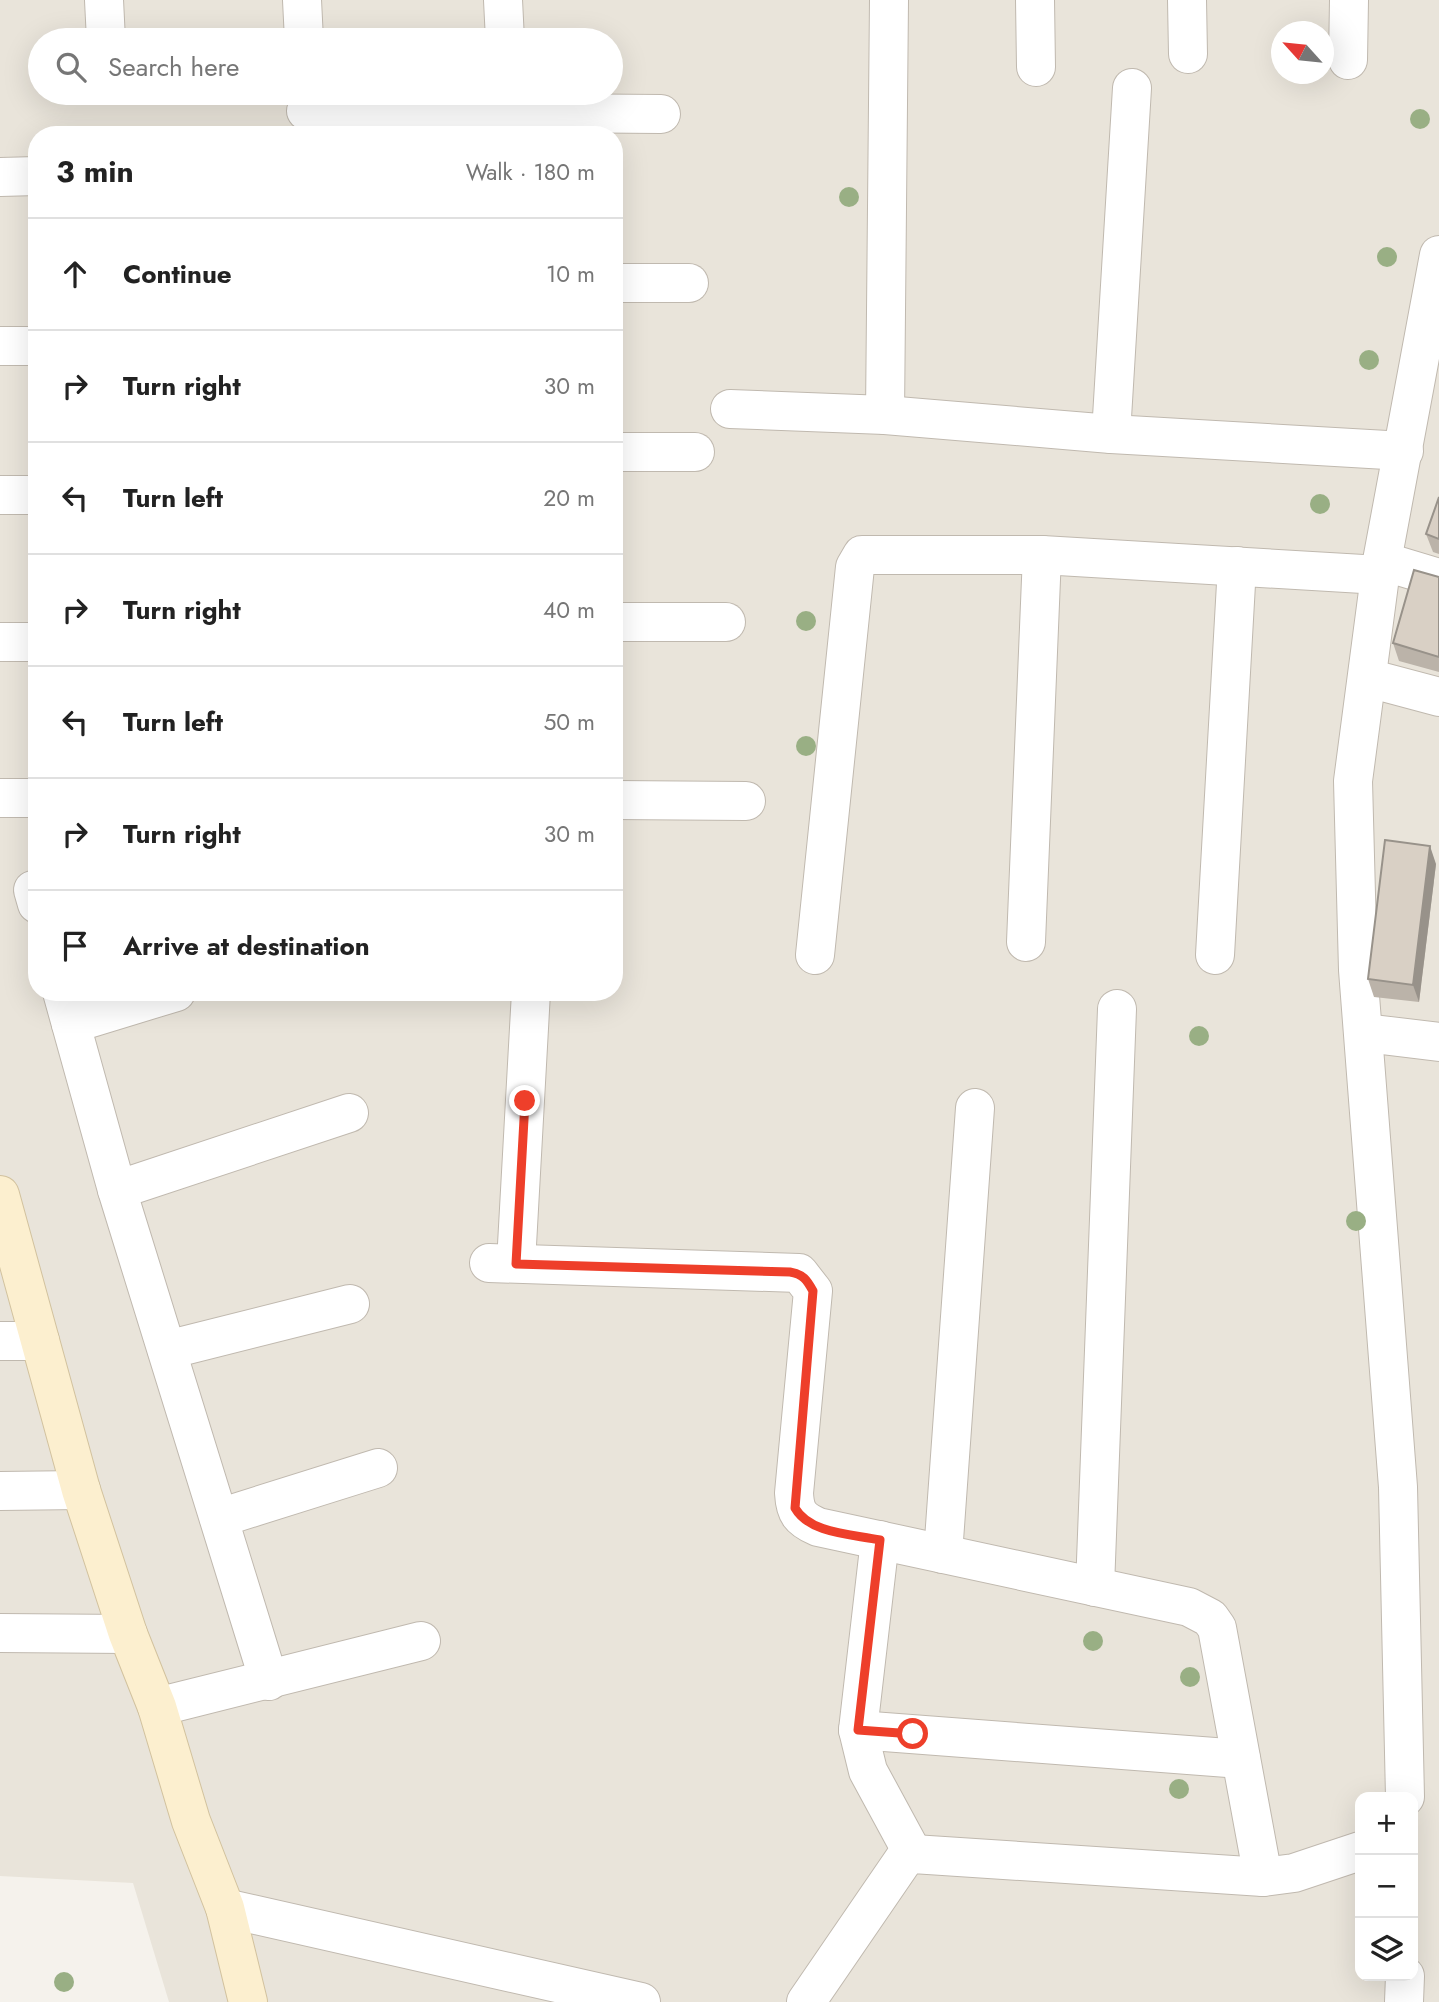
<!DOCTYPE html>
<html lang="en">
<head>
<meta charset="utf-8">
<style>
  :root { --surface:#fff; --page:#f6f6f6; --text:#222; --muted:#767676; --line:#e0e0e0 }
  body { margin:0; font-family:Jost,sans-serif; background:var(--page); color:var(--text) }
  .controls { position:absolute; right:21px; bottom:21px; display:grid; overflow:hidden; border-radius:14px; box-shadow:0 7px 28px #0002 }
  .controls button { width:63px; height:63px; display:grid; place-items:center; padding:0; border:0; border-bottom:2px solid var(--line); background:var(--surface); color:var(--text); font:35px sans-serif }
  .compass { position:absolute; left:1271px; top:21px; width:63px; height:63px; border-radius:50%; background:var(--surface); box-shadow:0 7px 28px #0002; rotate:297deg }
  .stop { position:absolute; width:21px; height:21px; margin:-16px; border:5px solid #ee3f2a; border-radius:50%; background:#fff }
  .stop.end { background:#ee3f2a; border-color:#fff; box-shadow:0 2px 7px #0008 }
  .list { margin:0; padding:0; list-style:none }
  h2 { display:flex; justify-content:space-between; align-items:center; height:91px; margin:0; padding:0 28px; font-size:30px }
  h2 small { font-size:23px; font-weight:400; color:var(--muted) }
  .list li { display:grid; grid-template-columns:46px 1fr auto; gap:21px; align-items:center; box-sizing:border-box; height:112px; padding:0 28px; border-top:2px solid var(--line) }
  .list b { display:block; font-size:26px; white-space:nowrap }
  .list em { font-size:23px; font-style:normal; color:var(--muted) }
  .icon { flex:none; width:38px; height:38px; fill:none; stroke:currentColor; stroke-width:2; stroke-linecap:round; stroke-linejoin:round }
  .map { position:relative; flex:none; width:1439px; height:2002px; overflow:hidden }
  .search { position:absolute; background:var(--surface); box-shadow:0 7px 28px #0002; left:28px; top:28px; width:595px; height:77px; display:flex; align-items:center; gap:18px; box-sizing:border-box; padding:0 24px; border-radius:38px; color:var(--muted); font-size:26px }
  .panel { position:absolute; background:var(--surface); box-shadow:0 7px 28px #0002; left:28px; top:126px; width:595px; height:875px; border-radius:28px }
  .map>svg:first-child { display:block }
</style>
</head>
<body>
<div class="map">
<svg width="1439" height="2002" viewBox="0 0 1439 2002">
  <rect width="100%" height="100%" fill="#f5f2ec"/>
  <path fill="#e9e4da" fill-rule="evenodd" d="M0 0H1439V2002H169L133 1883 0 1876ZM1282 32H1324V74H1282ZM40 40H611V93H40ZM37 135H614V992H37ZM1360 1797H1413V1976H1360Z"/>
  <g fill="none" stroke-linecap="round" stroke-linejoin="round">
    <defs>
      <g id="street">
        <polyline points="104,0 106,40"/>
        <polyline points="302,0 304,40"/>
        <polyline points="503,0 505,40"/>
        <polyline points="1035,0 1036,67"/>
        <polyline points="1187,0 1188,54"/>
        <polyline points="1348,60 1349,0"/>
        <polyline points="306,111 661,114"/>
        <polyline points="0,177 37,176"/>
        <polyline points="614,283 689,283"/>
        <polyline points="0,346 37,346"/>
        <polyline points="730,409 885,415 1111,434 1404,451"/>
        <polyline points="885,415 889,0"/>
        <polyline points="1111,434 1132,88"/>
        <polyline points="614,452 695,452"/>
        <polyline points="0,495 37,495"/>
        <polyline points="1382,561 1439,578"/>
        <polyline points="614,622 726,622"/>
        <polyline points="0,642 37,642"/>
        <polyline points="1368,678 1439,697"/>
        <polyline points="0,798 37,798"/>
        <polyline points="614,800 746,801"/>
        <polyline points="33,890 37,904"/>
        <polyline points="1026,942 1042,555"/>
        <polyline points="815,955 855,567 862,555 1042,555 1380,575"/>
        <polyline points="1215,955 1237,566"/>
        <polyline points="62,992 117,1190 269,1681"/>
        <polyline points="71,1024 176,992"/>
        <polyline points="1365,1033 1439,1042"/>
        <polyline points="117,1190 349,1113"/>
        <path d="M489 1263 799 1273 813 1291 794 1493C795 1513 800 1519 818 1527L1189 1607 1210 1618 1217 1628 1263 1877"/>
        <polyline points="516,1263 531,992"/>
        <polyline points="0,1341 40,1341"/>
        <polyline points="167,1350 350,1304"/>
        <polyline points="0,1491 81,1490"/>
        <polyline points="219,1518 378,1468"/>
        <polyline points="880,1540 858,1730 868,1771 913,1854"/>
        <polyline points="943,1554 975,1108"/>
        <polyline points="1095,1587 1117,1009"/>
        <polyline points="0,1633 128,1634"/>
        <polyline points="157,1707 421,1641"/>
        <polyline points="858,1730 1241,1759"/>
        <polyline points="1405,1797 1398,1487 1358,970 1353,781 1382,561 1439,255"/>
        <polyline points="225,1908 641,2002"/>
        <polyline points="806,2002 904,1859 913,1854 1263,1877 1294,1873 1360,1851"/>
        <polyline points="1404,2002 1405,1976"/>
      </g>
      <polyline id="secondary" points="0,1195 81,1490 128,1634 157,1707 191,1821 225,1908 248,2002"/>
    </defs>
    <use href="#street" stroke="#c0b9af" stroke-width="40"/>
    <use href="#secondary" stroke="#d2c29e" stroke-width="40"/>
    <use href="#street" stroke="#fff" stroke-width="38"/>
    <use href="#secondary" stroke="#fcefcf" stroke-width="38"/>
  </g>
  <g fill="#99af84">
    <circle cx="1420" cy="119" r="10"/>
    <circle cx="849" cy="197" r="10"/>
    <circle cx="1387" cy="257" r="10"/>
    <circle cx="1369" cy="360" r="10"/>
    <circle cx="1320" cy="504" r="10"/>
    <circle cx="806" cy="621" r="10"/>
    <circle cx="806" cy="746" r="10"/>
    <circle cx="1199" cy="1036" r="10"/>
    <circle cx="1356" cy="1221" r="10"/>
    <circle cx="1093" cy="1641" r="10"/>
    <circle cx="1190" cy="1677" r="10"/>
    <circle cx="1179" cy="1789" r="10"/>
    <circle cx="64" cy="1982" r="10"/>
  </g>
  <g fill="#bbb3a9">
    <polygon points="1439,497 1439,554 1433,552 1426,534"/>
    <polygon points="1439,577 1439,672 1399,661 1393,643"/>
    <polygon points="1436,864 1419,1002 1374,997 1368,979"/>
  </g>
  <polygon fill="#98928a" points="1430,846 1436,864 1419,1002 1413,985"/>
  <g fill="#d9d0c5" stroke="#98928a" stroke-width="2">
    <polygon points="1439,497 1439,539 1426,534"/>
    <polygon points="1414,570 1439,577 1439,657 1393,643"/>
    <polygon points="1385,840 1430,846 1413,985 1368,979"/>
  </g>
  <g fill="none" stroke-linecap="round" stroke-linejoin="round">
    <path stroke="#ee3f2a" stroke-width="9" d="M525 1101 516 1264 790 1272C803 1274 807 1280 813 1291L795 1508C810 1534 852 1534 880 1540L858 1730 913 1734"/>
  </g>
</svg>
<div class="controls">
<button>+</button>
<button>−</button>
<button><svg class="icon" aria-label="layers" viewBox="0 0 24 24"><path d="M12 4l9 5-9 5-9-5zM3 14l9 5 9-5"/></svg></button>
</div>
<svg class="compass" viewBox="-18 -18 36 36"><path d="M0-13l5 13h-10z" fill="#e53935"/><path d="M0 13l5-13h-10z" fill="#767676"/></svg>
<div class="stop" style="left:913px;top:1734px"></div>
<div class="stop end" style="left:525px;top:1101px"></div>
<div class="search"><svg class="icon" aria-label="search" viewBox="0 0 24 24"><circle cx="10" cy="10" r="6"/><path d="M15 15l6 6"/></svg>Search here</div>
<section class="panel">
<h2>3 min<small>Walk · 180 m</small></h2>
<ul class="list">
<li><svg class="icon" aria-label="ahead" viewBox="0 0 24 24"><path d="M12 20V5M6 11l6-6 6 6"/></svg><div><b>Continue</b></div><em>10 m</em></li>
<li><svg class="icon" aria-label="right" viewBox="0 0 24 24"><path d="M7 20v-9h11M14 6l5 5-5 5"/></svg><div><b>Turn right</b></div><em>30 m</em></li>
<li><svg class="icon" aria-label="left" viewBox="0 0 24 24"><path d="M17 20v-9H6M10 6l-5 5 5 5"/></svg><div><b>Turn left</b></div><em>20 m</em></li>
<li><svg class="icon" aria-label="right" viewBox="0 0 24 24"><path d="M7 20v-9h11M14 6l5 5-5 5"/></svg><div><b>Turn right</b></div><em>40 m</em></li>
<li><svg class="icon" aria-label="left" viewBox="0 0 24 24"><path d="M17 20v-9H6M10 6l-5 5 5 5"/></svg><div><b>Turn left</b></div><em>50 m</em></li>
<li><svg class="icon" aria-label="right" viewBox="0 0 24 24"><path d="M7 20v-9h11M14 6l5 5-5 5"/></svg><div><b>Turn right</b></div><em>30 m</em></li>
<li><svg class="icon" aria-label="arrive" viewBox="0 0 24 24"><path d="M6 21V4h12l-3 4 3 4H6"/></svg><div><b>Arrive at destination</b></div></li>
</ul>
</section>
</div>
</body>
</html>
